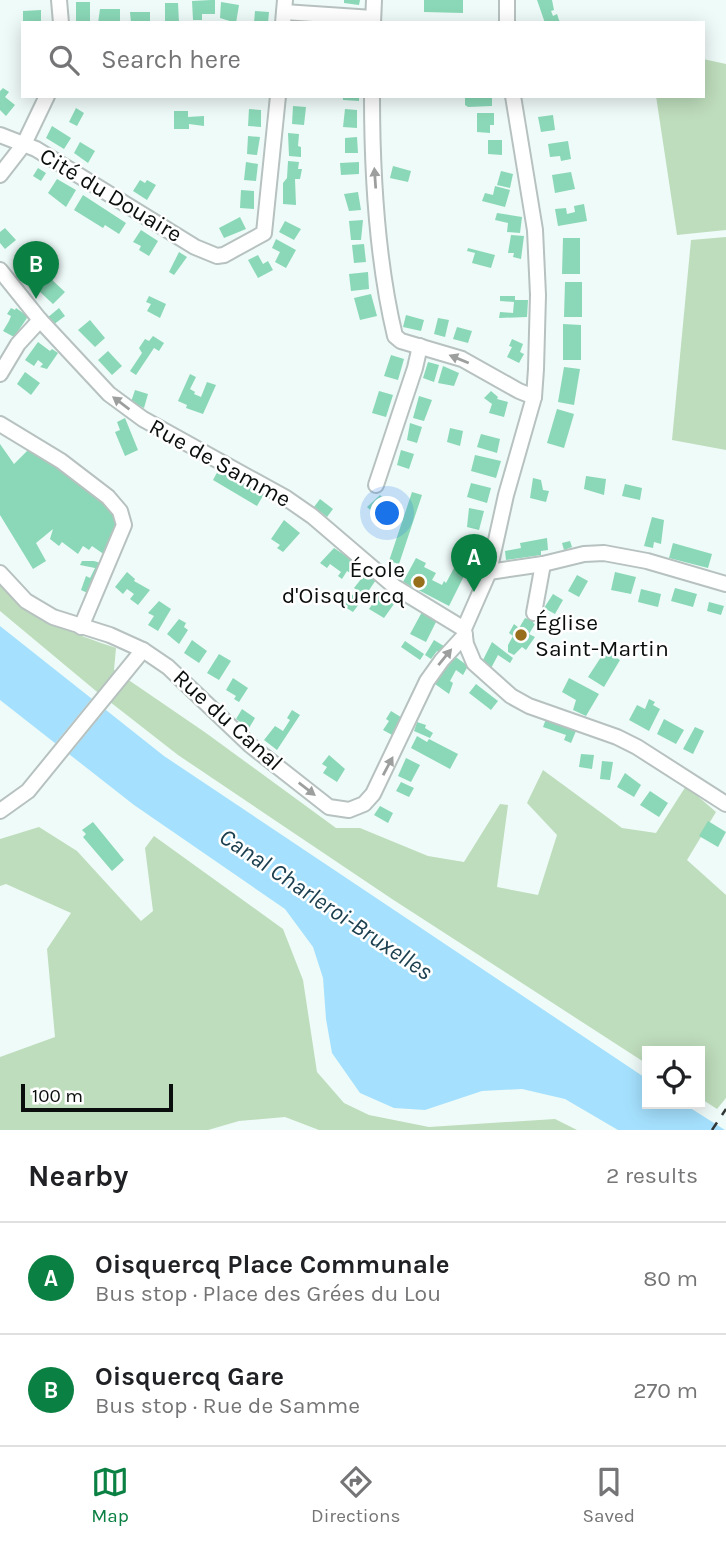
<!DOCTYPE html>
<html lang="en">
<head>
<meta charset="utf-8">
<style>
  :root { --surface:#fff; --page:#f6f6f6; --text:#202124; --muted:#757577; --line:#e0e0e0; --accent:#0b8043 }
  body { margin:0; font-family:Karla,sans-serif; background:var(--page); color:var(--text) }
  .controls { position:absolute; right:21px; bottom:21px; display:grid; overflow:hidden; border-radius:0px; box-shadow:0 4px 18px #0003 }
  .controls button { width:63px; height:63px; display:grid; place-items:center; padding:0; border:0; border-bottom:2px solid var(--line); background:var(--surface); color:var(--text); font:35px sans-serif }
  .scale { position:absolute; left:21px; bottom:18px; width:152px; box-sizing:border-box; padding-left:7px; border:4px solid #0a0e0d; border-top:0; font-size:19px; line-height:24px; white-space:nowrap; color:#0a0e0d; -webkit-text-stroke:5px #fff; paint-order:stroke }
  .you { position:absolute; left:388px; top:514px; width:24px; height:24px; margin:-18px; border:5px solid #fff; border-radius:50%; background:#1a73e8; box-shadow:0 0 0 10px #1a73e833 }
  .badge { display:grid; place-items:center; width:46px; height:46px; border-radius:50%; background:var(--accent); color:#fff; font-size:23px; font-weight:700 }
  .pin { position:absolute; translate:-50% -58px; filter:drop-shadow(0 2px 4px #0008) }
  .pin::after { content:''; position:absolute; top:37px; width:24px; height:21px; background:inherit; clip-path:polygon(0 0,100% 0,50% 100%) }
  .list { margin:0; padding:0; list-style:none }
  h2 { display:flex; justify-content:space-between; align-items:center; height:91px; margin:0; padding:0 28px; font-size:30px }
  h2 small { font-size:23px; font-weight:400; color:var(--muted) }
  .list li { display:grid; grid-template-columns:46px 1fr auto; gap:21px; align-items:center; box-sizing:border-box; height:112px; padding:0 28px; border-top:2px solid var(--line) }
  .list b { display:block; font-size:26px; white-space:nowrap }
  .list p { margin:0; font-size:23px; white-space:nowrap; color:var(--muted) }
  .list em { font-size:23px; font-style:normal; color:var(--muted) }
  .icon { flex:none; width:38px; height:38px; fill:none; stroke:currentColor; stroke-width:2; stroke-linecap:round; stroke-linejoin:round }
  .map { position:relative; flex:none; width:726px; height:1130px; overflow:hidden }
  .search { position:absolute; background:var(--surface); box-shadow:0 4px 18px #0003; left:21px; right:21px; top:21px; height:77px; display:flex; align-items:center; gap:18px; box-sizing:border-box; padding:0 24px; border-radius:0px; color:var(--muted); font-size:26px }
  .sheet { height:315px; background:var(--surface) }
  nav { display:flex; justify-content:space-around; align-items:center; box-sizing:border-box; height:98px; border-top:2px solid var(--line); background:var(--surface); font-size:19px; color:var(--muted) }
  nav a { display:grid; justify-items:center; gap:4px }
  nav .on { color:var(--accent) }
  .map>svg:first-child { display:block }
</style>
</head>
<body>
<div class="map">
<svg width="726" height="1130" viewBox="0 0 726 1130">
  <rect width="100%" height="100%" fill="#effbf9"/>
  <g fill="#beddbc">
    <polygon points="703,59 726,64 726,230 677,235 656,96 703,96"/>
    <polygon points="726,237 726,450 672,440 691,240"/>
    <path d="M0 584C28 618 75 634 116 648L114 670 206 733 336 828H360L428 856 464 862 500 804 508 805 497 887 538 895 557 835 527 803 543 770 622 828 656 833 686 786 716 812 687 860 726 895V1098L717 1109 700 1098V1051H647V1064L392 899 178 755 96 691 0 611Z"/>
    <polygon points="39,827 77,851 141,921 153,911 145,848 154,836 283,929 303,980 317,1072 344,1103 369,1115 429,1127 555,1119 577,1130 319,1130 285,1117 239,1121 208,1130 0,1130 0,1057 55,1037 47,949 71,913 6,884 0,886 0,839"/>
  </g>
  <polygon fill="#a5e1fe" points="0,626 164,756 647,1079 647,1104 684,1104 725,1130 618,1130 565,1099 522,1089 482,1091 425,1110 394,1108 360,1093 332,1053 326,1019 323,978 313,947 285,909 134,805 0,700"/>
  <polygon fill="#effbf9" points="94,696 108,707 67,757 53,746"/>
  <g fill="#8ad8b7">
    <polygon points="211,0 215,0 215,14 202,14 202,20 193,20 192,1"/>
    <polygon points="344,0 360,0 359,5 344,3"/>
    <polygon points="424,0 463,0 463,13 424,12"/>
    <polygon points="537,0 552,0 554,10 551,11 553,16 557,14 560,23 545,23"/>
    <rect x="76" y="2" width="14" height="21"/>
    <polygon points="221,2 239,5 236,23 220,18"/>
    <polygon points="165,3 178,3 179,23 165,23"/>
    <polygon points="100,9 120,9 120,23 98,23"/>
    <polygon points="41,10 41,23 23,23 23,11"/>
    <polygon points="255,11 269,12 268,23 254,23"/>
    <polygon points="130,12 150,12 150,23 131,23"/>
    <polygon points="3,88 9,92 5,97 15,105 6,116 0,110 0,91"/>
    <polygon points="343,96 359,96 359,101 343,100"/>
    <polygon points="465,96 492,96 492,106 468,107 465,105"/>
    <polygon points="293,106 306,107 304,125 292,124"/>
    <polygon points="76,108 84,113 77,126 69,122"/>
    <polygon points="249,109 261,110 261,127 248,126"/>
    <polygon points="345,109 357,110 357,128 343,127"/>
    <polygon points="174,111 188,111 188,117 204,116 204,126 189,124 189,129 174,129"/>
    <polygon points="477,113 494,113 494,125 490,125 490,133 477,132"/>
    <polygon points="553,115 555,130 541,132 538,117"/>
    <polygon points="52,126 71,138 64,149 46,138"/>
    <polygon points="288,133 299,134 298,146 301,147 301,157 289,156"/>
    <polygon points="248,136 260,137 257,155 247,154"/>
    <polygon points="357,137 358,153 345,153 345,138"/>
    <polygon points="488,140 502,140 502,155 488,154"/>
    <polygon points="568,141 571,159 561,161 560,156 550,157 548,144"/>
    <polygon points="80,142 95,151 88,163 74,153"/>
    <polygon points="288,161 299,162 298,169 302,169 300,179 295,179 296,205 283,204 283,183 287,178"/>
    <polygon points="246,162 258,164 256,181 244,180"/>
    <polygon points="359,162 359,174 341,175 340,163"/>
    <polygon points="393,166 411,171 408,182 390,178"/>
    <polygon points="38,168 46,173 41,181 33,176"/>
    <polygon points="501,171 513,174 510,188 497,185"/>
    <polygon points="571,172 575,189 555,193 552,175"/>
    <polygon points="57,179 76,190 66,207 48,193"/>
    <polygon points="140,180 145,183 147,180 156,185 147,200 133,191"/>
    <polygon points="495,186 510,190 505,207 482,201 485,193 493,195"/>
    <polygon points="241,190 254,191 254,209 240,208"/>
    <polygon points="358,192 361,210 349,211 344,194"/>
    <polygon points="83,195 126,223 119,234 105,225 103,228 74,210"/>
    <polygon points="584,204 587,221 558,226 555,209 566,208 567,214 575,212 574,206"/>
    <polygon points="497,213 522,217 520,233 507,232 508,223 495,220"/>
    <polygon points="240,217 246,229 224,238 219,228"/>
    <polygon points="363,220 361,240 351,240 349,221"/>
    <polygon points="285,221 301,229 294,240 279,232"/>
    <polygon points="5,228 16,240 5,249 0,243 0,232"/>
    <polygon points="141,230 158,241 149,256 139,250 141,246 133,242"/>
    <polygon points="511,235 524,236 521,259 513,257 514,253 508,253"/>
    <polygon points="563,238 580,238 580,274 562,274"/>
    <polygon points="276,239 296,250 286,268 275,262 280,252 272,248"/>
    <polygon points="364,244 366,262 354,263 352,245"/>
    <polygon points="468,248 495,255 491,268 472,263 475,253 467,251"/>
    <polygon points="22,250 30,257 21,268 13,261"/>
    <polygon points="179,252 187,257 174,275 169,272"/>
    <polygon points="258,255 263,264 268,261 273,270 258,278 248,260"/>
    <polygon points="29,263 42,274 40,276 44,278 46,275 50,278 65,292 53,304 26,279 31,274 24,269"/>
    <polygon points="368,272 369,289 351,291 349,274"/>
    <polygon points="565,282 582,282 582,317 564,317"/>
    <polygon points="371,294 377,316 360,320 354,298"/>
    <polygon points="149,296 166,304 160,318 147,311 151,304 146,302"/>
    <polygon points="500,296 515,296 515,300 528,300 527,317 499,318 500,312 513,313 514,302 500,301"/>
    <polygon points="11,308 15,310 16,308 26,315 27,318 14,337 3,331 9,321 11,316 7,314"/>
    <polygon points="59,308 65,316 53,325 47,318"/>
    <polygon points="406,315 424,320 421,331 403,327"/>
    <polygon points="438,318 449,320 445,337 434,334"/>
    <polygon points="90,320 105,338 95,347 78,330"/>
    <polygon points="563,324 581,325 581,360 563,360"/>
    <polygon points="457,327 472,331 468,343 453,339"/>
    <polygon points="153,336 164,343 159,351 154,348 136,375 130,371 142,353 139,348 145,339 149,341"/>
    <polygon points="512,339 523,344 520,352 524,354 519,363 507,357 512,347 509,346"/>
    <polygon points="38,342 50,351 52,349 58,353 47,369 40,367 43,364 38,360 34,366 25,360"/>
    <polygon points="108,351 122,366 112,375 98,360"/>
    <polygon points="391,355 404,359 398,380 384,376"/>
    <polygon points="428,362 439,365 434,382 423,378"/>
    <polygon points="443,366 459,373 454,386 438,383"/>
    <polygon points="564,367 580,369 574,405 558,402"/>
    <polygon points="25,372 40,383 31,395 17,384"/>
    <polygon points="190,374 196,377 190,389 195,392 194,394 201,397 207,382 216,385 203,414 186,408 187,405 178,401"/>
    <polygon points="135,390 148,394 144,408 131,402"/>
    <polygon points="379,391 393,395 386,417 372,413"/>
    <polygon points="491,391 498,397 497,399 508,402 504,417 489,413 492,404 484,398"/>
    <polygon points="419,396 432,400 424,421 413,418"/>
    <polygon points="557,409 574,414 564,448 547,443"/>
    <polygon points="125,418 138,450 125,456 115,432 120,430 117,422"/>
    <polygon points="410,423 422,427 417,443 407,440"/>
    <polygon points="450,428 463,431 460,446 447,442"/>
    <polygon points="481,434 500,439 497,453 477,447"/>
    <polygon points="0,444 14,464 29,449 46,455 113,510 117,527 105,555 92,546 89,550 83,546 78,554 62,542 59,546 50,539 53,529 36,543 46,561 33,569 0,515"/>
    <polygon points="401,450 414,454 409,469 397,465"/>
    <polygon points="475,455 501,461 496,478 471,471"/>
    <polygon points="220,467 264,494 257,506 213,480"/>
    <polygon points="586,476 606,479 604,495 584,489"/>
    <polygon points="533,478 541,480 543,490 549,491 546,502 530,498"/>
    <polygon points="471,483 491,488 487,503 467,497"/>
    <polygon points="625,484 642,488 640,500 622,496"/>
    <polygon points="412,492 422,495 399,564 389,561"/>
    <polygon points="380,495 394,508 382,521 367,507"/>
    <polygon points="320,499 333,509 327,517 314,507"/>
    <polygon points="469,508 484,511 479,530 467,527"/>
    <polygon points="652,517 664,520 661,544 654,542 653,548 644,546"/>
    <polygon points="284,520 300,533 283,552 277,548 280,545 271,539"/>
    <polygon points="547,538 548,550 541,551 541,555 506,560 505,551 521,548 520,543"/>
    <polygon points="473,541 486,547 481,556 468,549"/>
    <polygon points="570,541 572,547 564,550 562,543"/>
    <polygon points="673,543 712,554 708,568 669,558"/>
    <polygon points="334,548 358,564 352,574 347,571 342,579 338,576 341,572 330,564 327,568 320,563"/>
    <polygon points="465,557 478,565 473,574 459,566"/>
    <polygon points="416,558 426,563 424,567 436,573 432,580 442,585 444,581 446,583 455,566 466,572 449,606 403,582"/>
    <polygon points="82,561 94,561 104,564 92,595 81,590 86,576 90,578 95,568 80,565"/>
    <polygon points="368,570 378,577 365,596 354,588"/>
    <polygon points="127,572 135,579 134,581 150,590 138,605 130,599 134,594 127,589 123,594 115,587"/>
    <polygon points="615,572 636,577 631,594 611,590"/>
    <polygon points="577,575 588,581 579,597 568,591"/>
    <polygon points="675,588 697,594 693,607 671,601"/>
    <polygon points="641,589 661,594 658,607 638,602"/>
    <polygon points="347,592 362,600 353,612 340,604 343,599 340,597 342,593 345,595"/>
    <polygon points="553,594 563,600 555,614 544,608"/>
    <polygon points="379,595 394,604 384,618 369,609"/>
    <polygon points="159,601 171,609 158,631 148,625 154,616 148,613"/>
    <polygon points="709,602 724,606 721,615 707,611"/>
    <polygon points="422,612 437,620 426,642 410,634"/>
    <polygon points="530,615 535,618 533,623 535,624 529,634 535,637 526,650 522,647 514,655 508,652 508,645 513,636 509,633 514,624 519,628 525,618 528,619"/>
    <polygon points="179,619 186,623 184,627 188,630 179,644 167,634"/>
    <polygon points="192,640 207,651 199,663 184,653"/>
    <polygon points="434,640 447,648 442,654 437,651 431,659 425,655"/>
    <polygon points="405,641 424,654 420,660 401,647"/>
    <polygon points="492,642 513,658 510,663 498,655 489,672 480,666"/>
    <polygon points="605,651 620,660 604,687 588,677"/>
    <polygon points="219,654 231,661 219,680 207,673"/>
    <polygon points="453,655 468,666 463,675 456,670 450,681 453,683 449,694 435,684"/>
    <polygon points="233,678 248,688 239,702 234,699 236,696 226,690"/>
    <polygon points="569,678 599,694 586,716 573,710 576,700 562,692"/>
    <polygon points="476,684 498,701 491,710 469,693"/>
    <polygon points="649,699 655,702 653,705 660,709 649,731 629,720 637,705 645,709"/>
    <polygon points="242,709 255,718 249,728 236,719"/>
    <polygon points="292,710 300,715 277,750 264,740 275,726 283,731 290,720 287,718"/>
    <polygon points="391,711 404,719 394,736 383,730 389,721 386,719"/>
    <polygon points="546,719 576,731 571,743 564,740 566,735 543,727"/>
    <polygon points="664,719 684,730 676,744 657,734"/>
    <polygon points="417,722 426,725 425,728 433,733 430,738 414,731"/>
    <polygon points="695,727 704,731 693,754 683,749"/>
    <polygon points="417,736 427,742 429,739 458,754 450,769 411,748"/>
    <polygon points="581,754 594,755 592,769 579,767"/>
    <polygon points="329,755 345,769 337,782 323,773 327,767 322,764"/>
    <polygon points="406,758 420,765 411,782 398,776"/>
    <polygon points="602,761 613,762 610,780 600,779"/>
    <polygon points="625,773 641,785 634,797 617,787"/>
    <polygon points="401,782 414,788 409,797 396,791"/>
    <polygon points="650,791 668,803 659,817 640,805"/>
    <polygon points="380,806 393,813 388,823 374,815"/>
    <polygon points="708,821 726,832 718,847 699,836"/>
    <polygon points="93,822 124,860 112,871 83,837 86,834 82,830"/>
  </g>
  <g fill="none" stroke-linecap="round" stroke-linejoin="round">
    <defs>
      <g id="minor">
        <polyline points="59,0 61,23"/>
        <polyline points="507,0 507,23"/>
        <polyline points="284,12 373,18"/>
        <polyline points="283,23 285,0"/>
        <polyline points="373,23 374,0"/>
        <path d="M372 96C372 173 377 261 395 336L401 341 462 359 519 391 534 397"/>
        <polyline points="513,96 535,230 538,295 536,369 534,397 506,495 489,572 464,629 466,644 474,663 511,696 529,706 617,737 637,747 726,804"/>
        <polyline points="0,135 36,149 195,247 217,256 224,255 264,233 278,96"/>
        <polyline points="0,175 24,144 47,96"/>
        <polyline points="0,270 40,320 109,394 143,419 286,498 312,516 395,587 464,629"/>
        <polyline points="0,374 18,344 40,320"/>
        <polyline points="0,424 61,461 108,497 120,511 124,525 81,627"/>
        <polyline points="376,485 415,368 420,346"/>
        <polyline points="489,572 543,564 584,554 604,553 647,561 726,584"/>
        <polyline points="0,573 26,601 53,617 110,635 143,650 168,667 250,745 329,807 349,810 364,804 373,794 427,681 442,660 465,635"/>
        <polyline points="534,613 543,564"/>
        <polyline points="0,811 28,791 143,650"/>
      </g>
    </defs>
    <use href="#minor" stroke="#b7c2c0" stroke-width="18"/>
    <use href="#minor" stroke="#fff" stroke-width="14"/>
    <polyline stroke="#323736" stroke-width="2.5" stroke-dasharray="9 9" stroke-linecap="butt" points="712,1130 726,1109"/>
  </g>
  <defs><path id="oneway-solid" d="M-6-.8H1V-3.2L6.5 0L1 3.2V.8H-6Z" transform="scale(1.75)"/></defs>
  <g fill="#9d9f9e">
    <use href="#oneway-solid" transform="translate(375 178) rotate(-94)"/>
    <use href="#oneway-solid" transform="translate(459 359) rotate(-158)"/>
    <use href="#oneway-solid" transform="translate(121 403) rotate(-143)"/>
    <use href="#oneway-solid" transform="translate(445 657) rotate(-51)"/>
    <use href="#oneway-solid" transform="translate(388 766) rotate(-62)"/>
    <use href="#oneway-solid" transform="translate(307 789) rotate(38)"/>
  </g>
  <g fill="#976e1a" stroke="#fff" stroke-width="2.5">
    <circle cx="419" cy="582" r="7"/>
    <circle cx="521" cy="635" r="7"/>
  </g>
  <g text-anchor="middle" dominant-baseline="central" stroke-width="5" stroke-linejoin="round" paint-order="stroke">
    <g font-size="23" fill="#0a0e0d" stroke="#fff">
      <text transform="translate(111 195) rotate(31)">Cité du Douaire</text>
      <text transform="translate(220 463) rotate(29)">Rue de Samme</text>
      <text transform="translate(228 720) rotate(42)">Rue du Canal</text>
    </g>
    <g font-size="23" fill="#0a0e0d" stroke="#fff" text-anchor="end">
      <text x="405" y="569">École<tspan x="405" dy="26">d'Oisquercq</tspan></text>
      <text x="535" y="622" text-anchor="start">Église<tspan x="535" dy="26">Saint-Martin</tspan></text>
    </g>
    <g font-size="24" font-style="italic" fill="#1c404f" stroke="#fff">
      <text transform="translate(326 904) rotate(34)">Canal Charleroi-Bruxelles</text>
    </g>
  </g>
</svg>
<div class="controls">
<button><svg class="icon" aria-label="locate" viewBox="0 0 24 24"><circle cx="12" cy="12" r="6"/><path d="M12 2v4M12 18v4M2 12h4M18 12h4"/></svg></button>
</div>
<div class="scale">100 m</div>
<div class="you"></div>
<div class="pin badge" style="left:474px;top:592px">A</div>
<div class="pin badge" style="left:36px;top:299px">B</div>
<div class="search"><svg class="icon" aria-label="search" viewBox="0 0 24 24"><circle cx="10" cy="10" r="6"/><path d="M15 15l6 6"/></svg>Search here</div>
</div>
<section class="sheet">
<h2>Nearby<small>2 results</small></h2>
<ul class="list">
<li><span class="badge">A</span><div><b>Oisquercq Place Communale</b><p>Bus stop · Place des Grées du Lou</p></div><em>80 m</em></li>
<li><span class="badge">B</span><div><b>Oisquercq Gare</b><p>Bus stop · Rue de Samme</p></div><em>270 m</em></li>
</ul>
</section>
<nav>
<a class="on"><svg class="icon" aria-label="map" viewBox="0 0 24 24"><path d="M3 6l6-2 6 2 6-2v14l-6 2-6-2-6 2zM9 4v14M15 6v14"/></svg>Map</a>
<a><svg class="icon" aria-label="directions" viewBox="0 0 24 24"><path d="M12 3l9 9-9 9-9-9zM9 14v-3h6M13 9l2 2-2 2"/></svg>Directions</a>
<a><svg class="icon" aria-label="saved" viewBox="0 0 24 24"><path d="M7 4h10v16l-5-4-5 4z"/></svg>Saved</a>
</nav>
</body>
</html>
